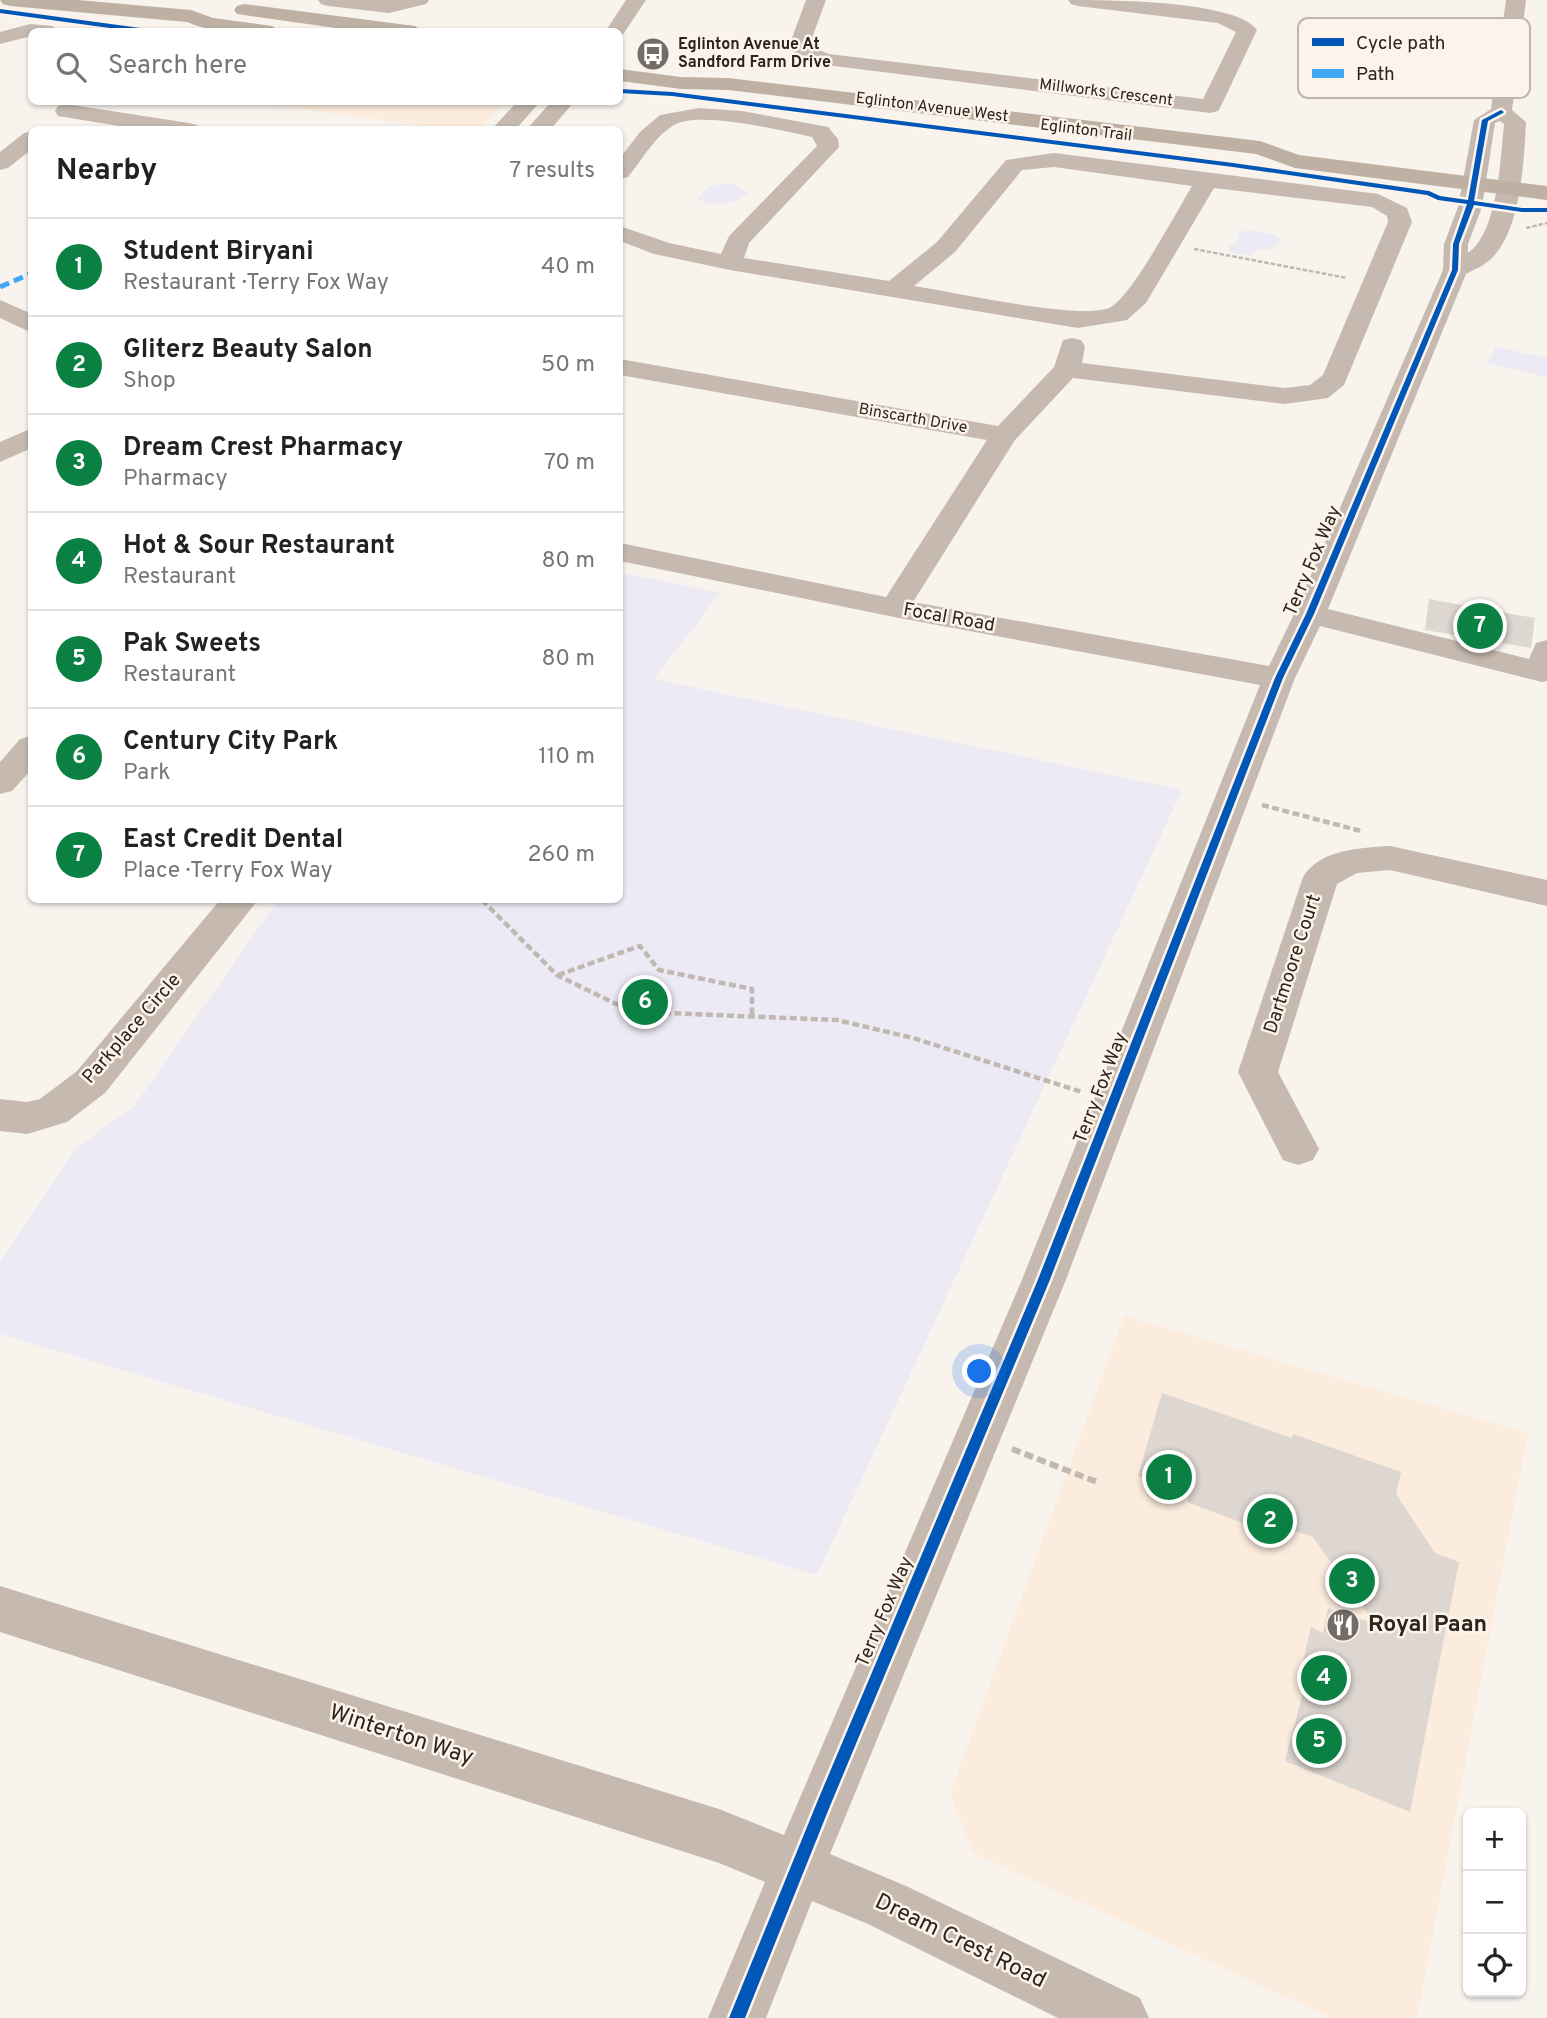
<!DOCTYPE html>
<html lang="en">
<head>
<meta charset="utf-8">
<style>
  :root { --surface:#fff; --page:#f6f6f6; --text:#222; --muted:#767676; --line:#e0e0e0; --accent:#0b8043 }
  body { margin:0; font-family:Overpass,sans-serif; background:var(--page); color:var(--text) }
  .controls { position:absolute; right:21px; bottom:21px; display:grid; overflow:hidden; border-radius:10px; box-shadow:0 2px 5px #0004 }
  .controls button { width:63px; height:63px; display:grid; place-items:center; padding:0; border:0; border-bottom:2px solid var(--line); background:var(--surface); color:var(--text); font:35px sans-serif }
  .you { position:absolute; left:980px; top:1372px; width:24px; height:24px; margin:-18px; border:5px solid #fff; border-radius:50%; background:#1a73e8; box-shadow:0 0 0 10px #1a73e833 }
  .badge { display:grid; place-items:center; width:46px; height:46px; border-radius:50%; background:var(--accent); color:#fff; font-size:23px; font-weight:700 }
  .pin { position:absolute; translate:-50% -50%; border:4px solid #fff; box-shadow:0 2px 7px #0006 }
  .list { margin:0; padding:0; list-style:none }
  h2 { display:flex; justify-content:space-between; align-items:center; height:91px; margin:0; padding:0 28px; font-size:30px }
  h2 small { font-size:23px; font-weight:400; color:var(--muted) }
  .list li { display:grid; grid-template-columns:46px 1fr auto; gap:21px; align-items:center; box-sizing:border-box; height:98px; padding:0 28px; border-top:2px solid var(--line) }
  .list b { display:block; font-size:26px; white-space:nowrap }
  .list p { margin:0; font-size:23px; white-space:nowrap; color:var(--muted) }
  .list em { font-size:23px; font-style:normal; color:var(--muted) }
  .icon { flex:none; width:38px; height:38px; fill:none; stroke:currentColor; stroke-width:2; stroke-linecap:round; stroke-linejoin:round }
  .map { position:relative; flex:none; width:1547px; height:2018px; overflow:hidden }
  .search { position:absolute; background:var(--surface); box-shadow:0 2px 5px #0004; left:28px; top:28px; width:595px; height:77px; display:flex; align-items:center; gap:18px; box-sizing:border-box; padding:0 24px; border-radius:10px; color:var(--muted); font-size:26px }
  .panel { position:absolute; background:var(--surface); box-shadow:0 2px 5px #0004; left:28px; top:126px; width:595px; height:777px; border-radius:10px }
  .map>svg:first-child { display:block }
</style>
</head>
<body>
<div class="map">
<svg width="1547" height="2018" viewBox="0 0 1547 2018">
  <rect width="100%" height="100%" fill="#f9f3ee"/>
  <g fill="#fcecde">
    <polygon points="249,102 506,102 478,130 415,129 420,125"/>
    <polygon points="1124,1316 1528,1433 1417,2018 1331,2018 973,1853 950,1794"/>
  </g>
  <g fill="#eceaf4">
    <path d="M735 184 749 194C730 205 717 209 697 199L712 185Z"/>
    <polygon points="1248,230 1272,234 1283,241 1270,249 1258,250 1252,256 1229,252 1229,246 1237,243 1239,233"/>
    <polygon points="1496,347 1547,358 1547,377 1487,363"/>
    <polygon points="620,572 720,593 654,679 1182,790 817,1575 0,1334 0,1262 76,1148 135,1105 278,900 620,900"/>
  </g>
  <g fill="#ded6d0">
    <polygon points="1429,599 1535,618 1531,648 1425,630"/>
    <polygon points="1162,1393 1292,1438 1293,1434 1401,1472 1396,1494 1435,1553 1459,1562 1410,1812 1285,1761 1305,1685 1298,1683 1311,1627 1323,1633 1328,1608 1375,1624 1312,1536 1285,1529 1281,1534 1250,1523 1248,1525 1187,1502 1190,1493 1138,1476"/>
  </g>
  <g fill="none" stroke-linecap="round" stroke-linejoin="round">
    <g stroke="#c0b8b1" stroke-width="2.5" stroke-dasharray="4.5 2" stroke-linecap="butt">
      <polyline points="1526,228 1547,223"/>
      <polyline points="1194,249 1347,278"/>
    </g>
    <g stroke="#c0b8b1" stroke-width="4.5" stroke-dasharray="7 3.5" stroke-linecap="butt">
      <polyline points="1262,805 1361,831"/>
      <polyline points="482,900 557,975 616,1004 667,1013 837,1020 913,1038 1082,1092"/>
      <polyline points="558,975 640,946 659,970 752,989 752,1018"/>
    </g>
    <polyline stroke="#c0b8b1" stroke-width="6" stroke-dasharray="9 4.5" stroke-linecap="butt" points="1012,1449 1097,1482"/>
    <g fill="#c6bab0" fill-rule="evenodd">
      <polygon points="318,0 429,0 426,4 389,13 328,6 321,4"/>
      <polygon points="626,0 646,0 622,36 620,37 620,32 605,32"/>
      <path d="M806 0H826L809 46 829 54 1203 99 1236 32 1218 23 1078 6 1071 4 1068 0C1105 0 1236 0 1257 30L1221 106 1218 111 1210 113 818 64 796 55 789 46Z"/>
      <path d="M1506 0H1526L1512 110 1526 122C1524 161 1521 228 1493 257 1486 265 1475 269 1466 274L1328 609 1529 659 1536 643 1547 640V681L1542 682 1320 626 1295 678 1065 1282 830 1854 906 1886 1140 1998 1149 2018H1058L868 1924 812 1901 766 2018H708L765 1882 719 1863 0 1632V1586L719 1809 784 1835 1021 1282 1260 685 894 617 620 561V543L886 597 987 440 620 375V359L998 426 1054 367 1063 340 1072 338 1081 340 1085 346 1082 363 1285 388 1310 385 1323 375 1388 222 1387 216 1372 207 1214 188 1146 303 1127 320 1078 328 730 270 654 254 620 241V226L669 243 721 254 729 236 817 146 812 137C782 131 704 111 676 124 656 134 642 160 628 177L620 179V158L640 132 660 115 699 108 742 111 828 127 838 139 839 147 749 243 744 258 889 281 937 242 1006 160 1054 153 1378 194 1407 208 1412 222 1344 385 1328 398 1285 404 1073 378 1015 440 913 602 1269 666 1294 614 1443 270 1444 244 1458 207 1474 120 1491 109ZM1500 121 1504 124 1503 135C1500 167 1496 234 1468 253V244L1482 207 1495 123ZM1054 167 1192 186C1178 209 1130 300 1109 308 1078 320 954 292 914 286L955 252 1022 170Z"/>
      <polygon points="30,24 52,26 62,32 32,32 32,36 0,44 0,32"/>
      <polygon points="517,102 540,102 515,130 491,130"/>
      <polygon points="551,102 574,102 550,130 526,130"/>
      <polygon points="66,104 189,123 197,125 200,130 143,130 58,116 55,111 58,106"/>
      <polygon points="32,131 32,149 8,168 0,170 0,152 24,133"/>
      <polygon points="0,300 32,314 32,333 0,318"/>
      <polygon points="32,428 32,448 0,462 0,442"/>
      <polygon points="32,736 32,769 12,791 0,794 0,762 20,739"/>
      <path d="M1390 846 1547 880V906L1390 870 1357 873 1337 884 1278 1072 1319 1149 1313 1160 1298 1165 1283 1160 1238 1072 1303 877C1320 849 1360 848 1390 846Z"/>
      <polygon points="220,900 258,900 105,1093 67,1122 27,1134 0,1131 0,1099 27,1102 40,1099 77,1071"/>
    </g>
    <g fill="#beb1a3" fill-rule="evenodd">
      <path d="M0 0H78L191 10 213 18 272 26 282 32C249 32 217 35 187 22L10 6 3 4Z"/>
      <polygon points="244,4 415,26 425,32 364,32 237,14 234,10 237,6"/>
      <polygon points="620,69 681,77 728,78 1260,141 1299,155 1547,186 1547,200 1295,168 1256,154 728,90 681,89 620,81"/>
    </g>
    <polyline stroke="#3fa9f5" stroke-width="5" stroke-dasharray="10 5" stroke-linecap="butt" points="0,287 32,273"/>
    <defs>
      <g id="cycleway">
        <polygon points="0,9 155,30 157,32 139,32 0,13"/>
        <polygon points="620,89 672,92 1233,163 1429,191 1440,196 1468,200 1482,120 1501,110 1504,112 1503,113 1488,121 1474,201 1522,208 1547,208 1547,212 1522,212 1474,205 1459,244 1458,270 1314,614 1283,678 1049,1282 830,1806 745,2018 729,2018 818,1800 1037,1282 1275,678 1306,614 1452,270 1453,244 1467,204 1438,200 1427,195 1233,167 672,96 620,93"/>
      </g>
    </defs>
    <use href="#cycleway" stroke="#fdf3ea" stroke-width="5"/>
    <use href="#cycleway" fill="#0057b8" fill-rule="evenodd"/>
  </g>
  <defs>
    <symbol id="bus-disc" viewBox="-11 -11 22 22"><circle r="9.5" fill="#746c66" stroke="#fdf3ea"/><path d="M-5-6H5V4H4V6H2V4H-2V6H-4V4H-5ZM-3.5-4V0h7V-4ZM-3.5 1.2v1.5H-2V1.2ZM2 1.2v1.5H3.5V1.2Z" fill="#fff"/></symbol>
    <symbol id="restaurant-disc" viewBox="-11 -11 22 22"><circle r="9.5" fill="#746c66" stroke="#fdf3ea"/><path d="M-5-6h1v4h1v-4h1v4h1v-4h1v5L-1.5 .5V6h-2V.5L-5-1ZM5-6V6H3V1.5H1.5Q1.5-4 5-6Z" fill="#fff"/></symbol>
  </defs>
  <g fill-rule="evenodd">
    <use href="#bus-disc" x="634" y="35" width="38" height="38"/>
    <use href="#restaurant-disc" x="1324" y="1606" width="38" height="38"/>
  </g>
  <g text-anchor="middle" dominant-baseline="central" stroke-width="5" stroke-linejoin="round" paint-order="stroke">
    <g font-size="16" font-weight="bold" fill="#2d241c" stroke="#fdf3ea" text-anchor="start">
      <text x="678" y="45">Eglinton Avenue At<tspan x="678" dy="18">Sandford Farm Drive</tspan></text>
    </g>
    <g font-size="16" fill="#2d241c" stroke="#fdf3ea">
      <text transform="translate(1106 93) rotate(7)">Millworks Crescent</text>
      <text transform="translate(932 108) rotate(7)">Eglinton Avenue West</text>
      <text transform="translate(1086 131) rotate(7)">Eglinton Trail</text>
      <text transform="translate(913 419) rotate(10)">Binscarth Drive</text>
    </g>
    <g font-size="19" fill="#2d241c" stroke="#fdf3ea">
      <text transform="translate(1313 561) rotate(-67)">Terry Fox Way</text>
      <text transform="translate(949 618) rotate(10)">Focal Road</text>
      <text transform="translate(1293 964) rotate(-72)">Dartmoore Court</text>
      <text transform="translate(132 1029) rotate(-49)">Parkplace Circle</text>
      <text transform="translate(1101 1088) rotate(-69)">Terry Fox Way</text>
      <text transform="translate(885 1612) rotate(-67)">Terry Fox Way</text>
    </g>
    <g font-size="23" font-weight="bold" fill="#2d241c" stroke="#fdf3ea" text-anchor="start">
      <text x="1368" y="1625">Royal Paan</text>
    </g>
    <g font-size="23" fill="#2d241c" stroke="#fdf3ea">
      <text transform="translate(401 1736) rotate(18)">Winterton Way</text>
      <text transform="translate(960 1942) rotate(26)">Dream Crest Road</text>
    </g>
  </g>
  <rect x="1298" y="18" width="232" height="80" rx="10" fill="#fdf3ea" stroke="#bfb5ac" stroke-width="2"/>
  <rect x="1312" y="38" width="32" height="8" fill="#0057b8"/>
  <rect x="1312" y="69" width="32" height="9" fill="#3fa9f5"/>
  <g font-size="19" fill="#2d241c">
    <text x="1356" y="49">Cycle path</text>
    <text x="1356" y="80">Path</text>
  </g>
</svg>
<div class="controls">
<button>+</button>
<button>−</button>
<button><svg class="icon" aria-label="locate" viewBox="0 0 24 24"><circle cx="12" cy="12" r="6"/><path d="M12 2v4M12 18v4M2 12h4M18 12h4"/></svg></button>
</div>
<div class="you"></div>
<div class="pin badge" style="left:1169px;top:1477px">1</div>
<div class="pin badge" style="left:1270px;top:1521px">2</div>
<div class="pin badge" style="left:1352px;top:1581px">3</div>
<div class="pin badge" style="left:1324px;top:1678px">4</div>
<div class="pin badge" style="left:1319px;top:1741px">5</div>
<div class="pin badge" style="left:645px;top:1002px">6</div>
<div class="pin badge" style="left:1480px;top:626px">7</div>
<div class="search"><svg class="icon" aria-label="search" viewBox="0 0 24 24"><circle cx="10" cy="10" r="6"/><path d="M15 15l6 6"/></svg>Search here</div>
<section class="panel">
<h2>Nearby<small>7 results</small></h2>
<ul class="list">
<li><span class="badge">1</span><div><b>Student Biryani</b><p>Restaurant · Terry Fox Way</p></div><em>40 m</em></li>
<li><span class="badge">2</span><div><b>Gliterz Beauty Salon</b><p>Shop</p></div><em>50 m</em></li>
<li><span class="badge">3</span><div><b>Dream Crest Pharmacy</b><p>Pharmacy</p></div><em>70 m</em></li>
<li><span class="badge">4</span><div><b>Hot &amp; Sour Restaurant</b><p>Restaurant</p></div><em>80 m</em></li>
<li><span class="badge">5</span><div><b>Pak Sweets</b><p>Restaurant</p></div><em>80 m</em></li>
<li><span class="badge">6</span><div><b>Century City Park</b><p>Park</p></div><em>110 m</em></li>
<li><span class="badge">7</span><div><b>East Credit Dental</b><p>Place · Terry Fox Way</p></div><em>260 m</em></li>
</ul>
</section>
</div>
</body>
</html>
